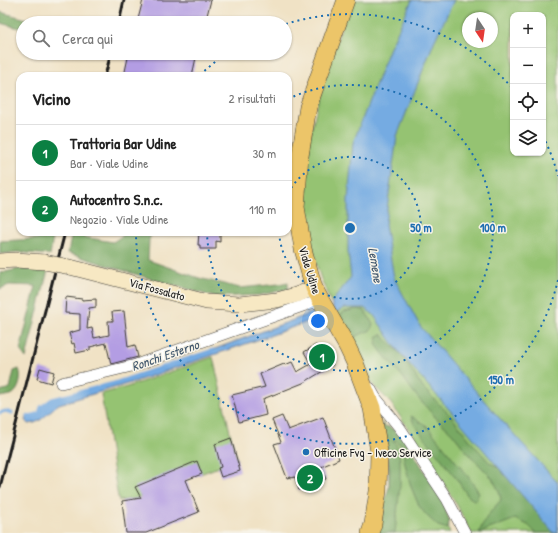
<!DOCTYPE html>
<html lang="it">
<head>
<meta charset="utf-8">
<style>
  :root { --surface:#fff; --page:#f2f2f2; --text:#222; --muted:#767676; --line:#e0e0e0; --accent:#0b8043 }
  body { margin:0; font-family:"Patrick Hand",sans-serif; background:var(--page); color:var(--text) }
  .controls { position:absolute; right:12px; top:12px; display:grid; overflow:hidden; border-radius:8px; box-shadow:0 1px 3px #0004 }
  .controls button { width:36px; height:36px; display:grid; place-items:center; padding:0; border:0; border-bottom:1px solid var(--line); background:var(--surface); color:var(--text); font:20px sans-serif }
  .compass { position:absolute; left:462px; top:12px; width:36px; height:36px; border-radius:50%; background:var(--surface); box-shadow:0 1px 3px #0004; rotate:167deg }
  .you { position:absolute; left:318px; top:321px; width:14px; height:14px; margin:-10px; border:3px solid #fff; border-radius:50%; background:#1a73e8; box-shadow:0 0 0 6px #1a73e833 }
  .badge { display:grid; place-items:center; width:26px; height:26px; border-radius:50%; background:var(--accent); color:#fff; font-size:13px; font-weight:700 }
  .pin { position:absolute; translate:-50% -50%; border:2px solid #fff; box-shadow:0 1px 4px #0006 }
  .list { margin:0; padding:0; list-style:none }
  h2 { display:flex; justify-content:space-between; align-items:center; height:52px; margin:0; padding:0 16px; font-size:17px }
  h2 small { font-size:13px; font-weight:400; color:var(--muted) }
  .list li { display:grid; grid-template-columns:26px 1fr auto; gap:12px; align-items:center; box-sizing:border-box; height:56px; padding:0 16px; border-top:1px solid var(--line) }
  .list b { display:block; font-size:15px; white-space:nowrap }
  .list p { margin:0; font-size:13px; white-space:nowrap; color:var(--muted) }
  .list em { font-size:13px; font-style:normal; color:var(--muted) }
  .icon { flex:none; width:22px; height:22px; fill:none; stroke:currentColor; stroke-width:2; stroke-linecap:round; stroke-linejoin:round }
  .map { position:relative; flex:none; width:558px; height:533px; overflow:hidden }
  .search { position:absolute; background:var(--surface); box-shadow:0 1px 3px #0004; left:16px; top:16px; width:276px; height:44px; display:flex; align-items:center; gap:10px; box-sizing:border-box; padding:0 14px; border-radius:22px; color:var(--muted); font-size:15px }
  .panel { position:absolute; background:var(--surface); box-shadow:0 1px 3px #0004; left:16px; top:72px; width:276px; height:164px; border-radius:12px }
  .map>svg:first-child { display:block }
</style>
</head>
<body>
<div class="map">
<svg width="558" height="533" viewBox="0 0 558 533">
  <rect width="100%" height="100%" fill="#f7f3e8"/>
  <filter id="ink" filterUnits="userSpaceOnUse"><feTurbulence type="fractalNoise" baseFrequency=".025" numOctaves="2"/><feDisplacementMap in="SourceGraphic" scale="8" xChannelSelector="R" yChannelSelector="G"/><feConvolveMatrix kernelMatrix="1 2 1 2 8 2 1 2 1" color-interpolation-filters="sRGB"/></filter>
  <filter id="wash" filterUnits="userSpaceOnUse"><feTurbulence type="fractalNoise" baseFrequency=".012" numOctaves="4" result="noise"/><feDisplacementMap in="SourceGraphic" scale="16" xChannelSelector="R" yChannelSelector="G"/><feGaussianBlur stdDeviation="0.9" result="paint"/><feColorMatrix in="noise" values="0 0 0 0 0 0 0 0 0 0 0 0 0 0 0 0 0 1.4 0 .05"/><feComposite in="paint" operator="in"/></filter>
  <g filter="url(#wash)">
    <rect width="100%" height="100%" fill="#f0e2c5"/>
    <g fill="#95c372" stroke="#587047" fill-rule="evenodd">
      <path d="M351 0H558V533H471L458 507 426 454 390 402 372 384 331 303 321 279 310 244 306 213 305 187 309 140 324 77ZM513 15H543V153H513ZM468 18H492V42H468Z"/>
      <polygon points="213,357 230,432 237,460 137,498 119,501 117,492 101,394 127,387"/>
      <path d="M382 422C403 446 421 474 436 502 442 511 446 523 450 533H378L389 487 388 456Z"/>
    </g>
    <g fill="#78a964" stroke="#4a6240">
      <polygon points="0,12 42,23 23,23 23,29 0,23"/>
      <polygon points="72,232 83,232 83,237 113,242 128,232 152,232 149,240 148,260 199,278 240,288 279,284 288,282 288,289 260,295 215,297 138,275 68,253"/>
      <polygon points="53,238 50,255 17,252 0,254 0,241"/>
      <polygon points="19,269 48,270 26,358 20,350 36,286 9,285 0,289 0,273"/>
      <polygon points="356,309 364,310 369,317 373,325 371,330 354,337 339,316 344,312"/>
      <path d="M382 334 388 342 401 354 423 388 451 416 473 444 489 462 499 468 558 533H536L528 525 515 519 479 533C484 519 491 511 501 500L499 491 492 478 467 452 452 433 437 419 418 398 402 376 383 354 376 344 378 336Z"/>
      <path d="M19 369C22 376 20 389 13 394 10 396 4 396 0 397V391L10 388 14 371Z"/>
      <polygon points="411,416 427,426 470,479 479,493 475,501 468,496 454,475 414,424"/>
      <polygon points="382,426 390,427 405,439 442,500 449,519 448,529 438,526 427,516 419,506 411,487 404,460 402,445 393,439 399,450 400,462 400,485 395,533 379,533 384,504 389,487 390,470 387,450"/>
    </g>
    <g fill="#74abe2" stroke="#48647f">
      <polygon points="412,0 454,0 434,42 397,136 385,224 394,278 420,326 493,411 558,483 558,533 554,533 454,415 399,352 373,314 364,308 345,308 335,313 331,303 351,277 348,252 348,200 353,143 389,50"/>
      <path d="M312 313 315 319 272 335 134 382 59 404C48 411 42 424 28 424L25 420 27 416H30L38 413 41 407 52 399 114 383 212 350Z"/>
    </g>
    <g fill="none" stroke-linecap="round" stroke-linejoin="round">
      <g stroke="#74abe2" stroke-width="3">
        <polyline points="0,413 5,411 12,413"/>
        <polyline points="27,416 30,416 39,413 41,407 52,399 114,383 213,350"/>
      </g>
    </g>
    <g id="blocks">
      <g fill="#b39de3">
        <polygon points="143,0 211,0 205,23 137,23"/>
        <polygon points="129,53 197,53 192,76 124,76"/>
        <polygon points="199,232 220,232 220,242 216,241 216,249 200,249 200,245 198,245"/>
        <polygon points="66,297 82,299 82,300 96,299 96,307 89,308 87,329 92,328 94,338 109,335 108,321 113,321 112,312 124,311 128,347 135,345 138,357 111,364 106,343 90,347 90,350 76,353 74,343 72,344 69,333 80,330 80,314 65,313"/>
        <polygon points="316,345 320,351 324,348 333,365 303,383 263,399 266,415 239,422 232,395 265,387 260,374 284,364 285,365 292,362 297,372 311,364 304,352"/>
        <polygon points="40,368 54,372 51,383 37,379"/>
        <polygon points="282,416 288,430 323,417 339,459 321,467 326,479 299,490 295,477 291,478 291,477 287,478 274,444 281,442 272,420"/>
        <polygon points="231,438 240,471 221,477 218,468 221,467 215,444"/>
        <polygon points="197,461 202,474 186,480 199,512 146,533 126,533 122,501 141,498 135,487"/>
      </g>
    </g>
  </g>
  <g filter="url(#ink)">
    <use href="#blocks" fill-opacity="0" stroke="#3c3a35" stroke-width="1"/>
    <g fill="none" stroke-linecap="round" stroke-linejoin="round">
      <defs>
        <g id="street">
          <polyline points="61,383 136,365 308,304 321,301"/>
          <polyline points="370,388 375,397 400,428 447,499 465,533"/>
        </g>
        <g id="secondary">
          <polyline points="0,261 16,260 44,262"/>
          <polyline points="70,267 207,302 239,304 277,300 296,295 314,288"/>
        </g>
        <polyline id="primary" points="346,0 308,107 300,156 296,207 303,249 314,288 321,301 347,346 355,363 372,408 379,452 378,491 373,524 370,533"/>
      </defs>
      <use href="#street" stroke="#3c3a35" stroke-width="12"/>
      <use href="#secondary" stroke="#3c3a35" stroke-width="16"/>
      <use href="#primary" stroke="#3c3a35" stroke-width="18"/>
      <use href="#street" stroke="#fff" stroke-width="11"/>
      <use href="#secondary" stroke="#f7e8c3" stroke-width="15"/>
      <use href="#primary" stroke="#ecc569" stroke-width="17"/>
      <g stroke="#1c1c1c" stroke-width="3">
        <polyline points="119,23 124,0"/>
        <polyline points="105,76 111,53"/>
        <polyline points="0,487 65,232"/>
      </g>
      <defs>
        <polyline id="secondary-bridge" points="44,262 70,267"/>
      </defs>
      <use href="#secondary-bridge" stroke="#3c3a35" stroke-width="16" stroke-linecap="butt"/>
      <use href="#secondary-bridge" stroke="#f7e8c3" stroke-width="15"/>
    </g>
  </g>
  <g fill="none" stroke="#1f6fb2" stroke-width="2" stroke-dasharray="2 4">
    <path d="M288 193A71 71 0 1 1 279 232"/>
    <path d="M288 99A143 143 0 1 1 207 233"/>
    <path d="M558 280A214 214 0 0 1 136 234M200 75A214 214 0 0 1 226 54M286 24A214 214 0 0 1 513 89M543 136A214 214 0 0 1 558 176"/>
  </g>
  <circle fill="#1f6fb2" stroke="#f7f3e8" stroke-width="1.5" cx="306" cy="452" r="4"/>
  <g text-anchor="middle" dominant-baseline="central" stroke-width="3" stroke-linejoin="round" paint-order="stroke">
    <g font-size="12" fill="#1c1c1c" stroke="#f7f3e8">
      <text transform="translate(310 270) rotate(73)">Viale Udine</text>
      <text transform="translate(157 289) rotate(15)">Via Fossalato</text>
    </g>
    <g font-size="12" fill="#1c1c1c" stroke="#f7f3e8" text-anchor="start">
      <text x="314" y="452">Officine Fvg - Iveco Service</text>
    </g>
    <g font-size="13" font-style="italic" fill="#3f556b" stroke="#f7f3e8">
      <text transform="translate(376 265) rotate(81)">Lemene</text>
      <text transform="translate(165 355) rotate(-19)">Ronchi Esterno</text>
    </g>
  </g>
  <circle cx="350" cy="228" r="6" fill="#1f6fb2" stroke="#f7f3e8" stroke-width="2"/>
  <g font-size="12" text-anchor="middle" font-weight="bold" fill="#1f6fb2" stroke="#f7f3e8" stroke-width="3" stroke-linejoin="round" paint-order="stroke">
    <text x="421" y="232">50 m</text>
    <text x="493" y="232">100 m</text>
    <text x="501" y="384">150 m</text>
  </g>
</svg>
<div class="controls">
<button>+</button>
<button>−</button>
<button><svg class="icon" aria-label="locate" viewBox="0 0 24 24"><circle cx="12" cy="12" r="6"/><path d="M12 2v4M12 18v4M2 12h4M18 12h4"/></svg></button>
<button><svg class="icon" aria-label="layers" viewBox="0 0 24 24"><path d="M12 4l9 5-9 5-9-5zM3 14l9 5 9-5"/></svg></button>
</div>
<svg class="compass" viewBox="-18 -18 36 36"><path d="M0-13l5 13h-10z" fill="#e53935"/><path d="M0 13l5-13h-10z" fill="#767676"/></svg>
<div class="you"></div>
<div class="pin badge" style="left:322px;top:357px">1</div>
<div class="pin badge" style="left:310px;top:478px">2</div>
<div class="search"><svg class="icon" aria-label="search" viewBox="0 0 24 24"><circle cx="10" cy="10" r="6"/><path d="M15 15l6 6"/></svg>Cerca qui</div>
<section class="panel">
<h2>Vicino<small>2 risultati</small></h2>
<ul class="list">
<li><span class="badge">1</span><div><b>Trattoria Bar Udine</b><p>Bar · Viale Udine</p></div><em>30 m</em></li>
<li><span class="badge">2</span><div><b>Autocentro S.n.c.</b><p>Negozio · Viale Udine</p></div><em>110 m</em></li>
</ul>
</section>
</div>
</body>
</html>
